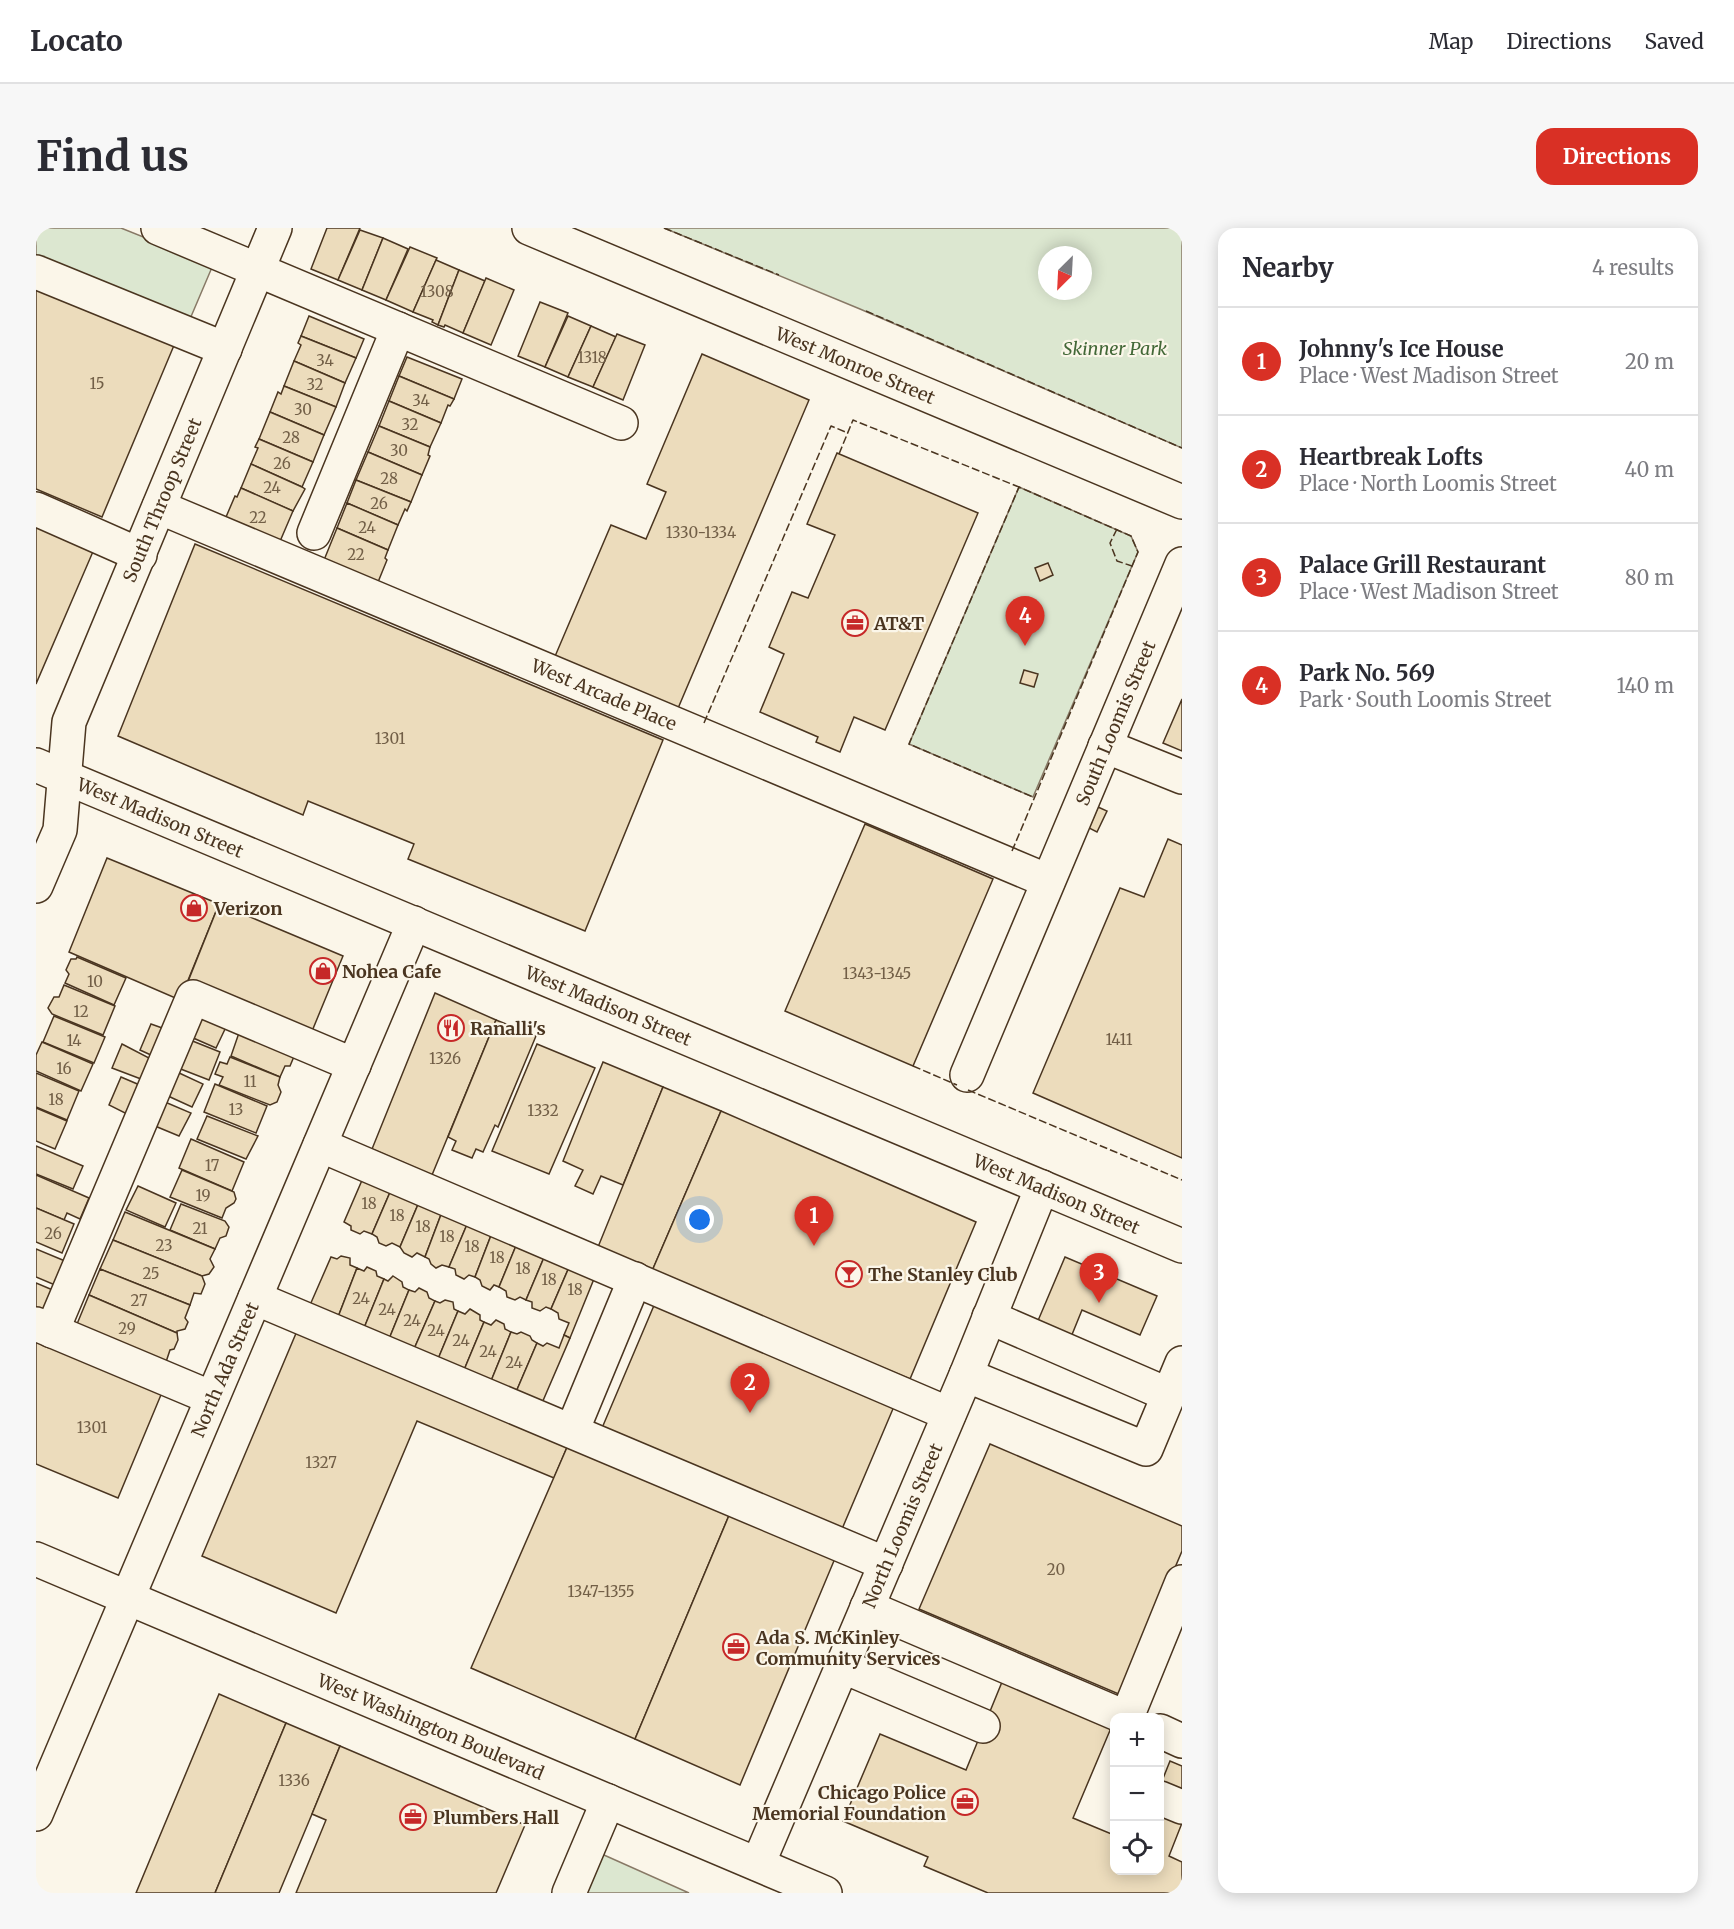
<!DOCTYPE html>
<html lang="en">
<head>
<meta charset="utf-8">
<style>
  :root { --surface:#fff; --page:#f7f7f7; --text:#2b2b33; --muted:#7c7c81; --line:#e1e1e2; --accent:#d93025 }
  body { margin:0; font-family:Merriweather,serif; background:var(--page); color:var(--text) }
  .controls { position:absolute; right:18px; bottom:18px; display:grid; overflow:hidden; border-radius:12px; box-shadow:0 3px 15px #0003 }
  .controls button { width:54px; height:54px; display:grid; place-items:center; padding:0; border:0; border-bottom:2px solid var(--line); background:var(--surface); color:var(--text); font:30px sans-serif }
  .compass { position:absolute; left:1002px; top:18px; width:54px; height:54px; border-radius:50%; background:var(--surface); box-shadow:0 3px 15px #0003; rotate:204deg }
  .you { position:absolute; left:664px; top:992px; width:21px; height:21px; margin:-15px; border:4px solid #fff; border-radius:50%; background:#1a73e8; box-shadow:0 0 0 9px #1a73e833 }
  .badge { display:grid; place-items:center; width:39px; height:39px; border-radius:50%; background:var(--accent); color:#fff; font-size:20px; font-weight:700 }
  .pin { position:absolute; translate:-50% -50px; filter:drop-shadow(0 2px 3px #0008) }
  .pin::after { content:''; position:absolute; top:32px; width:21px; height:18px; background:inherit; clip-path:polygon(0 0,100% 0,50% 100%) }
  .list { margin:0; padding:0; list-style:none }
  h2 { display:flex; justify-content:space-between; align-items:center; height:78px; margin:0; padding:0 24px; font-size:26px }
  h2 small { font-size:20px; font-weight:400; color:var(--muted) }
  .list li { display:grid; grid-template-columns:39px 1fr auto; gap:18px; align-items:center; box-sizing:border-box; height:108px; padding:0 24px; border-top:2px solid var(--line) }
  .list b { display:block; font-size:22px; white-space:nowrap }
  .list p { margin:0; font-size:20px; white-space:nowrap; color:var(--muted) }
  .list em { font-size:20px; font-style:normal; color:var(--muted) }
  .icon { flex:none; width:33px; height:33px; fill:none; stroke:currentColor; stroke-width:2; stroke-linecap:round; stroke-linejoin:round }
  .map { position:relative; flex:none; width:1146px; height:1665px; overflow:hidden; border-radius:18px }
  header { display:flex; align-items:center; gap:36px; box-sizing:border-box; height:84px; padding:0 30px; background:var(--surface); border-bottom:2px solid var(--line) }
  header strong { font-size:28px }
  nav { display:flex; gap:33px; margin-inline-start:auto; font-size:21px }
  .intro { display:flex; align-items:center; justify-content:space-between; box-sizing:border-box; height:144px; padding:0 36px }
  h1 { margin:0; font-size:42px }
  .button { padding:15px 27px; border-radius:18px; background:var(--accent); color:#fff; font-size:21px; font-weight:700 }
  main { display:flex; gap:36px; padding:0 36px }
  aside { flex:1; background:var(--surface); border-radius:18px; box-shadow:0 3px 15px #0003 }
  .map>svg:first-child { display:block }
</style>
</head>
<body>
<header>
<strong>Locato</strong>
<nav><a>Map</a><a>Directions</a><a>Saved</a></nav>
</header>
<div class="intro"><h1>Find us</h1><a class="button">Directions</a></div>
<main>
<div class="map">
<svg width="1146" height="1665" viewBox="0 0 1146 1665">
  <rect width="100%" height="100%" fill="#fbf6e9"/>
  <g fill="#dce7d0" stroke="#887966" stroke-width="1.5" fill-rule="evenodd">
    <polygon points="0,0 85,0 177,37 151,98 0,30"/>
    <path d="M628 0H1146V220L824 81ZM1011 27H1047V63H1011Z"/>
    <polygon points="983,259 1095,308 1102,324 997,569 873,516"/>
    <polygon points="559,1623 653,1665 541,1665"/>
  </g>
  <g fill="#ecdcbc" stroke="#4a3520" stroke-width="1.5">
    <polygon points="291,0 324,0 302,52 275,41"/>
    <polygon points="324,2 347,10 326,62 302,52"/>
    <polygon points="347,10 372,21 350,72 326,62"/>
    <polygon points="374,19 401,30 377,84 350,72"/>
    <polygon points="400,32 423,42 402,97 396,94 397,92 377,84"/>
    <polygon points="423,42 449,53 427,105 409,97 408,99 402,97"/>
    <polygon points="450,50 478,62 455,117 427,105"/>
    <polygon points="0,57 139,115 66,289 0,261"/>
    <polygon points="504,74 532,85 509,139 482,128"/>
    <polygon points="273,88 328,111 320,130 265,108"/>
    <polygon points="532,88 555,98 532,149 509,139"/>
    <polygon points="555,98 580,109 557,159 532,149"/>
    <polygon points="581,106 609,117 587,172 557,159"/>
    <polygon points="265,108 320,130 309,155 258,133 265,117 262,115"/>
    <polygon points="666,126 773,172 640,485 517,433 575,297 610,311 630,264 611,256"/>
    <polygon points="371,129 426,151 418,171 363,148"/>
    <polygon points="258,133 309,155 300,179 248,158"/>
    <polygon points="363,148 418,171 414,178 412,177 405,195 353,173"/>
    <polygon points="248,158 300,179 288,207 234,184 242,164 245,166"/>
    <polygon points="353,173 405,195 394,219 343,198"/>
    <polygon points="234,184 288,207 277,234 223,211"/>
    <polygon points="343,198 394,219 392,227 394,228 386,247 332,224"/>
    <polygon points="223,211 277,234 266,259 215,236 222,220 219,219"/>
    <polygon points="332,224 386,247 375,274 320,252"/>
    <polygon points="801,225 942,285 849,502 818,489 804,524 780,514 782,509 724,484 748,426 733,419 756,364 772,370 799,307 771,296"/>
    <polygon points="215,236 266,259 269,261 257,283 205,260"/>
    <polygon points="320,252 375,274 371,283 369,281 362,297 311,275"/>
    <polygon points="205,260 257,283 242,318 187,296 199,268 201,269"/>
    <polygon points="311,275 362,297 352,322 301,300"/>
    <polygon points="0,285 62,312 0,456"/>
    <polygon points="301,300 352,322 349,330 351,332 340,359 286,337"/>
    <polygon points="159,316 627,512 549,703 372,631 378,616 272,573 267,587 82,508"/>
    <polygon points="1012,335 1017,347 1004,353 999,340"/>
    <polygon points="988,442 1002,446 998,459 984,455"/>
    <polygon points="1146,471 1146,523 1127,515"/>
    <polygon points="1062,579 1071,583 1061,604 1053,600"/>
    <polygon points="829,596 957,651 877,838 749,783"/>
    <polygon points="1132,611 1146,617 1146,930 997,865 1084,660 1108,669"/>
    <polygon points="71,630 183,676 144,772 33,724"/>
    <polygon points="183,676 307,728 274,808 151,756"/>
    <polygon points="41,729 90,750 78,777 29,755 33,746 30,742 35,731 40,731"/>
    <polygon points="28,757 79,778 67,807 16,786 12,780 18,769 23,769"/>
    <polygon points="399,765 460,792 396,947 336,921"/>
    <polygon points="165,786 191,797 180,820 155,809"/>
    <polygon points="18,788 69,809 58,835 7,814"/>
    <polygon points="460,792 500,808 462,899 459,897 447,924 440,921 436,930 416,922 420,913 412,909"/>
    <polygon points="115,796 129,801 117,828 104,822"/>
    <polygon points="205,799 259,826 254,838 249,838 244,849 195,828"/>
    <polygon points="149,810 184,824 173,852 137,838"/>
    <polygon points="6,814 57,836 45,863 0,843 0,827"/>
    <polygon points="86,816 115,831 105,851 76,840"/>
    <polygon points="501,816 559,840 513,946 456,923"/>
    <polygon points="194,829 244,849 242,857 245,864 241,874 234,877 183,857 187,849 179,846 184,834 191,836"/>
    <polygon points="567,834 627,859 587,957 565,948 557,966 539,958 547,942 527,933"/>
    <polygon points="141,844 167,856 156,879 132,868"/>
    <polygon points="0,845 43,863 31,892 0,879"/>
    <polygon points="85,849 106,858 93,887 73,877"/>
    <polygon points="179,856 231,878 220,905 168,884"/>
    <polygon points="627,859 685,883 616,1043 562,1019"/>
    <polygon points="129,874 155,885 143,908 119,898"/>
    <polygon points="0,880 31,893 19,921 0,913"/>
    <polygon points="685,883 940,994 874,1151 616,1043"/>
    <polygon points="171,888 222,908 210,931 161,911"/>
    <polygon points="155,911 208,934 196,963 143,940"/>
    <polygon points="0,918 47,938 37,961 0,946"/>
    <polygon points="146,942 198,964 200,971 198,975 190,980 186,990 134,969"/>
    <polygon points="330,943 358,955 336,1006 328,1003 324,1006 315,1002 315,998 308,994"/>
    <polygon points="0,947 53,970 44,991 31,985 28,992 0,980"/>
    <polygon points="358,955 386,967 364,1019 356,1015 350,1018 343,1015 341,1009 336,1006"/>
    <polygon points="102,958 140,975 129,999 90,982"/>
    <polygon points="386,967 409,976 389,1029 381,1025 376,1029 368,1025 364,1019"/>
    <polygon points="145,976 189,993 193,999 190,1008 184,1010 179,1021 134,1002"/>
    <polygon points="409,976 435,987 413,1039 406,1037 400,1040 395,1036 393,1031 389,1029"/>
    <polygon points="0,980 38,996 26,1025 0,1014"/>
    <polygon points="89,984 179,1021 174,1031 178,1039 173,1046 166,1048 77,1012"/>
    <polygon points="435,987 459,997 439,1049 433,1047 428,1051 420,1047 419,1041 413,1039"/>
    <polygon points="459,997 484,1008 463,1059 458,1057 454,1062 446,1058 444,1052 439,1049"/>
    <polygon points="484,1008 512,1020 490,1072 484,1069 479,1072 471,1069 470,1063 463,1059"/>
    <polygon points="77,1012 166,1048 169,1056 165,1066 158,1065 154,1077 64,1041"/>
    <polygon points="512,1020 537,1030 515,1081 510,1079 504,1083 496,1080 496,1074 490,1072"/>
    <polygon points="0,1021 29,1033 19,1057 0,1049"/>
    <polygon points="305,1028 314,1030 314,1037 321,1040 302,1089 274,1077 295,1029 301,1031"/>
    <polygon points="1029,1029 1121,1068 1104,1107 1046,1082 1035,1109 1001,1095"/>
    <polygon points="537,1030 562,1041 534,1110 528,1107 533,1095 523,1091 522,1085 515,1081"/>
    <polygon points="331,1039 340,1043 341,1048 348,1051 328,1100 302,1089 321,1040 328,1043"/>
    <polygon points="64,1041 154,1077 149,1090 152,1094 149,1101 141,1103 141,1105 53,1067"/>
    <polygon points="357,1048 366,1054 367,1059 373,1062 353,1111 328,1100 348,1051 352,1053"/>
    <polygon points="0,1055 19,1063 8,1086 0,1083"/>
    <polygon points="383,1060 391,1064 393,1070 399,1073 378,1121 353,1111 373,1062 379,1064"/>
    <polygon points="53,1067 141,1105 142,1112 138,1121 134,1122 130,1134 41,1096"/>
    <polygon points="622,1068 862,1169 806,1301 566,1200"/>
    <polygon points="409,1072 417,1074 418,1081 422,1083 402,1131 378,1121 399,1073 404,1075"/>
    <polygon points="434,1081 444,1087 444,1092 448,1094 428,1142 402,1131 422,1083 429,1086"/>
    <polygon points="460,1092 468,1096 469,1101 475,1104 455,1153 428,1142 448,1094 455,1097"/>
    <polygon points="261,1103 532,1217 518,1250 381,1193 300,1385 166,1328"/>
    <polygon points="475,1104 481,1106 485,1104 494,1108 496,1112 501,1115 480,1164 455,1153"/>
    <polygon points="528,1107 534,1110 506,1175 480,1164 501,1115 507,1118 511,1115 523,1120"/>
    <polygon points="0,1108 127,1162 82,1270 0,1236"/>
    <polygon points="954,1216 1146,1298 1146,1323 1085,1467 883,1381"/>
    <polygon points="532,1217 694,1285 599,1511 435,1440"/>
    <polygon points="694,1285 800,1328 704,1557 599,1511"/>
    <polygon points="966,1454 1075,1500 1037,1590 1078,1607 1078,1642 1124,1642 1124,1558 1134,1533 1146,1538 1146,1595 1133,1628 1146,1634 1146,1665 952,1665 888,1638 892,1629 807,1593 844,1506 930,1542"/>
    <polygon points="183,1466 250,1495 179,1665 100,1665"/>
    <polygon points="250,1495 304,1518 276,1586 243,1665 179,1665"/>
    <polygon points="304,1518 489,1597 460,1665 260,1665 290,1592 276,1586"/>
  </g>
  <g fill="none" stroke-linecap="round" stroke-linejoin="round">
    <defs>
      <g id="minor">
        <polyline points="122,0 585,195"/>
        <path id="s1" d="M493 0 1146 274"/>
        <polyline points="0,44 189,121"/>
        <path id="s2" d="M123 279 1012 653"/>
        <polyline points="0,281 104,327"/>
        <polyline points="278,305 362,101"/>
        <polyline points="1069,518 1146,549"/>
        <path id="s3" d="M0 658 24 602 33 494 239 0"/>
        <path id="s4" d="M931 847 1146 336"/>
        <polyline points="284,917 913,1186"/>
        <polyline points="219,1070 850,1336"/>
        <polyline points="953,1089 1133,1167"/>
        <polyline points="0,1096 176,1170"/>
        <polyline points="16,1103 157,769 318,837"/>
        <polyline points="930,1147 1110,1221 1146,1135"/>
        <polyline points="536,1203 599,1051"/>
        <path id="s5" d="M0 1331 789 1665"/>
        <polyline points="831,1379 1091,1490"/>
        <polyline points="806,1438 947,1498"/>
        <polyline points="1091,1489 1146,1354"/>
        <polyline points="1124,1503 1146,1513"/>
        <polyline points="1124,1570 1146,1579"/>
        <path id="s6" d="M0 1586 378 695"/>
        <path id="s7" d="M722 1636 930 1147 1006 959"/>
        <polyline points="533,1665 572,1573"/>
      </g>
      <g id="major">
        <path id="s8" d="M0 537 1146 1018"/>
      </g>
    </defs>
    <use href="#minor" stroke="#4a3520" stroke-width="36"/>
    <use href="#major" stroke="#4a3520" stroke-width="36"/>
    <use href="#minor" stroke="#fbf6e9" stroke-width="33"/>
    <use href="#major" stroke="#fbf6e9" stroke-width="33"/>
    <g stroke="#4a3520" stroke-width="1.5" stroke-dasharray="8 3" stroke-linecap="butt">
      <polyline points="628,0 743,47"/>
      <polyline points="830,83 1146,220"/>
      <polyline points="803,226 817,192 983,259"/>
      <polyline points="1081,301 1074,315 1081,333 1096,338"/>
      <polyline points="668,495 795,198 812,205"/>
      <polyline points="976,623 1102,324 1095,308 983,259 873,516 997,569"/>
      <polyline points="877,838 921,857"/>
      <polyline points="932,862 1146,952"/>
    </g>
  </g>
  <defs>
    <symbol id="office-ring" viewBox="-11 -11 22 22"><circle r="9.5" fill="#fbf6e9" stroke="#c62828" stroke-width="1.5"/><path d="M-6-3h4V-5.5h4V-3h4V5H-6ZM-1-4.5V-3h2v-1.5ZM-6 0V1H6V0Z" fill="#c62828"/></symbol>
    <symbol id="shop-ring" viewBox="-11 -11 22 22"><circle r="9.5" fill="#fbf6e9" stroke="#c62828" stroke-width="1.5"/><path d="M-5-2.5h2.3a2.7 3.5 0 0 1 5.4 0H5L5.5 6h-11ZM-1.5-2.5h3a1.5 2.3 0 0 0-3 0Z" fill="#c62828"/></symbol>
    <symbol id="restaurant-ring" viewBox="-11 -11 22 22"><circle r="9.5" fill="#fbf6e9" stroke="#c62828" stroke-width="1.5"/><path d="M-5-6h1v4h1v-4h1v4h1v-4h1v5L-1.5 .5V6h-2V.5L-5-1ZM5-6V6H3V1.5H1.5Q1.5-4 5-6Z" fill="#c62828"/></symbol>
    <symbol id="bar-ring" viewBox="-11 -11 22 22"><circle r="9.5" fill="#fbf6e9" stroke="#c62828" stroke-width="1.5"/><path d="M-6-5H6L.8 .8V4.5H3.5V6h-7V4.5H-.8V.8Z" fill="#c62828"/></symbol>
  </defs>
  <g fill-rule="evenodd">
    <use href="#office-ring" x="804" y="380" width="30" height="30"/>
    <use href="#shop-ring" x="143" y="665" width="30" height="30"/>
    <use href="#shop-ring" x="272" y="728" width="30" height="30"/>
    <use href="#restaurant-ring" x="400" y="785" width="30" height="30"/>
    <use href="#bar-ring" x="798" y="1031" width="30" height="30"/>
    <use href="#office-ring" x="685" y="1404" width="30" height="30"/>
    <use href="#office-ring" x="914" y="1559" width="30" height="30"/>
    <use href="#office-ring" x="362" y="1574" width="30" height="30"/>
  </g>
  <g text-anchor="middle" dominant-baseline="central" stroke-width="4.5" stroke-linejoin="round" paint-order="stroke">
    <g font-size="15" fill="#725f47">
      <text x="401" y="63">1308</text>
      <text x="556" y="129">1318</text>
      <text x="289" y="132">34</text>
      <text x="61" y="155">15</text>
      <text x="279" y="156">32</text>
      <text x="385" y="172">34</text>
      <text x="267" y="181">30</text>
      <text x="374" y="196">32</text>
      <text x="255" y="209">28</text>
      <text x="363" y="222">30</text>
      <text x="246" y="235">26</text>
      <text x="353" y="250">28</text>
      <text x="236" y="259">24</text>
      <text x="343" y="275">26</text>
      <text x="222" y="289">22</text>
      <text x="331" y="299">24</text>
      <text x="665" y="304">1330-1334</text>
      <text x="320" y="326">22</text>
      <text x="354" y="510">1301</text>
      <text x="841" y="745">1343-1345</text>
      <text x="59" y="753">10</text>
      <text x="45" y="783">12</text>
      <text x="1083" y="811">1411</text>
      <text x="38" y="812">14</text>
      <text x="409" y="830">1326</text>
      <text x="28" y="840">16</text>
      <text x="214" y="853">11</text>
      <text x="20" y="871">18</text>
      <text x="200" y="881">13</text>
      <text x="507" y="882">1332</text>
      <text x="176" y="937">17</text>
      <text x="167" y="967">19</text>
      <text x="333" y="975">18</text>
      <text x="361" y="987">18</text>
      <text x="387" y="998">18</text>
      <text x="164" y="1000">21</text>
      <text x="17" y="1005">26</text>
      <text x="411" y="1008">18</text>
      <text x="128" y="1017">23</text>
      <text x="436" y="1018">18</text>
      <text x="461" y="1029">18</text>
      <text x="487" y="1040">18</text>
      <text x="115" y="1045">25</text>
      <text x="513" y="1051">18</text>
      <text x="539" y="1061">18</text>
      <text x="325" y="1070">24</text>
      <text x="103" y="1072">27</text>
      <text x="351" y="1081">24</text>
      <text x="376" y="1092">24</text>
      <text x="91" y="1100">29</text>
      <text x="400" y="1102">24</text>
      <text x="425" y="1112">24</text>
      <text x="452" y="1123">24</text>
      <text x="478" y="1134">24</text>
      <text x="56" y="1199">1301</text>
      <text x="285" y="1234">1327</text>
      <text x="1020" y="1341">20</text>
      <text x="565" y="1363">1347-1355</text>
      <text x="258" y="1552">1336</text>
    </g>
    <g font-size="18" font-style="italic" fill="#436837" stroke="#fbf6e9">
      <text x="1079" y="120">Skinner Park</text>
    </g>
    <g font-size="18" fill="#4a3520" stroke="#fbf6e9">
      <text stroke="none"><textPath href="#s1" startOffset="354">West Monroe Street</textPath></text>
      <text stroke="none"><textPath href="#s3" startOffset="410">South Throop Street</textPath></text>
      <text stroke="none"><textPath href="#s2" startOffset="483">West Arcade Place</textPath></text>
      <text stroke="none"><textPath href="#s4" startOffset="382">South Loomis Street</textPath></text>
      <text stroke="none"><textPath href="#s8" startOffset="135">West Madison Street</textPath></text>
      <text stroke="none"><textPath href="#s8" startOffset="621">West Madison Street</textPath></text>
      <text stroke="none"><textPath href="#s8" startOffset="1107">West Madison Street</textPath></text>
      <text stroke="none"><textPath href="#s6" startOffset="483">North Ada Street</textPath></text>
      <text stroke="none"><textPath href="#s7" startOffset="368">North Loomis Street</textPath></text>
      <text stroke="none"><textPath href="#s5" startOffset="429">West Washington Boulevard</textPath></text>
    </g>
    <g font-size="18" font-weight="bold" fill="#4a3520" stroke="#fbf6e9" text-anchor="start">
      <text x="838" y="395">AT&amp;T</text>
      <text x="178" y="680">Verizon</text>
      <text x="306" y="743">Nohea Cafe</text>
      <text x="434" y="800">Ranalli's</text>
      <text x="832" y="1046">The Stanley Club</text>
      <text x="720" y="1409">Ada S. McKinley<tspan x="720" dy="21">Community Services</tspan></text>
      <text x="910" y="1564" text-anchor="end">Chicago Police<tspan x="910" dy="21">Memorial Foundation</tspan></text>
      <text x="397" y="1589">Plumbers Hall</text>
    </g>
  </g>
</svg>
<div class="controls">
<button>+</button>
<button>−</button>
<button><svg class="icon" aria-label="locate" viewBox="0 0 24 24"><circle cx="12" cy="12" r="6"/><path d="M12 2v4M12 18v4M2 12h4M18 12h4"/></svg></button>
</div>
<svg class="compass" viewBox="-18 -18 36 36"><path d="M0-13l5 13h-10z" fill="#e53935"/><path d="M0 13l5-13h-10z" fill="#7c7c81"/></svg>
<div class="you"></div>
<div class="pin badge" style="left:778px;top:1018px">1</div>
<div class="pin badge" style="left:714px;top:1185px">2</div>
<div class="pin badge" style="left:1063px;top:1075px">3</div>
<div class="pin badge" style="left:989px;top:418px">4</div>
</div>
<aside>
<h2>Nearby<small>4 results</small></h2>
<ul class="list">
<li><span class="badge">1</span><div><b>Johnny's Ice House</b><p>Place · West Madison Street</p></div><em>20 m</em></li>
<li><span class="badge">2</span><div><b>Heartbreak Lofts</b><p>Place · North Loomis Street</p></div><em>40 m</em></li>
<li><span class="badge">3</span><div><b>Palace Grill Restaurant</b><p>Place · West Madison Street</p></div><em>80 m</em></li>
<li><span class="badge">4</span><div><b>Park No. 569</b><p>Park · South Loomis Street</p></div><em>140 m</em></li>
</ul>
</aside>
</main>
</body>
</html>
